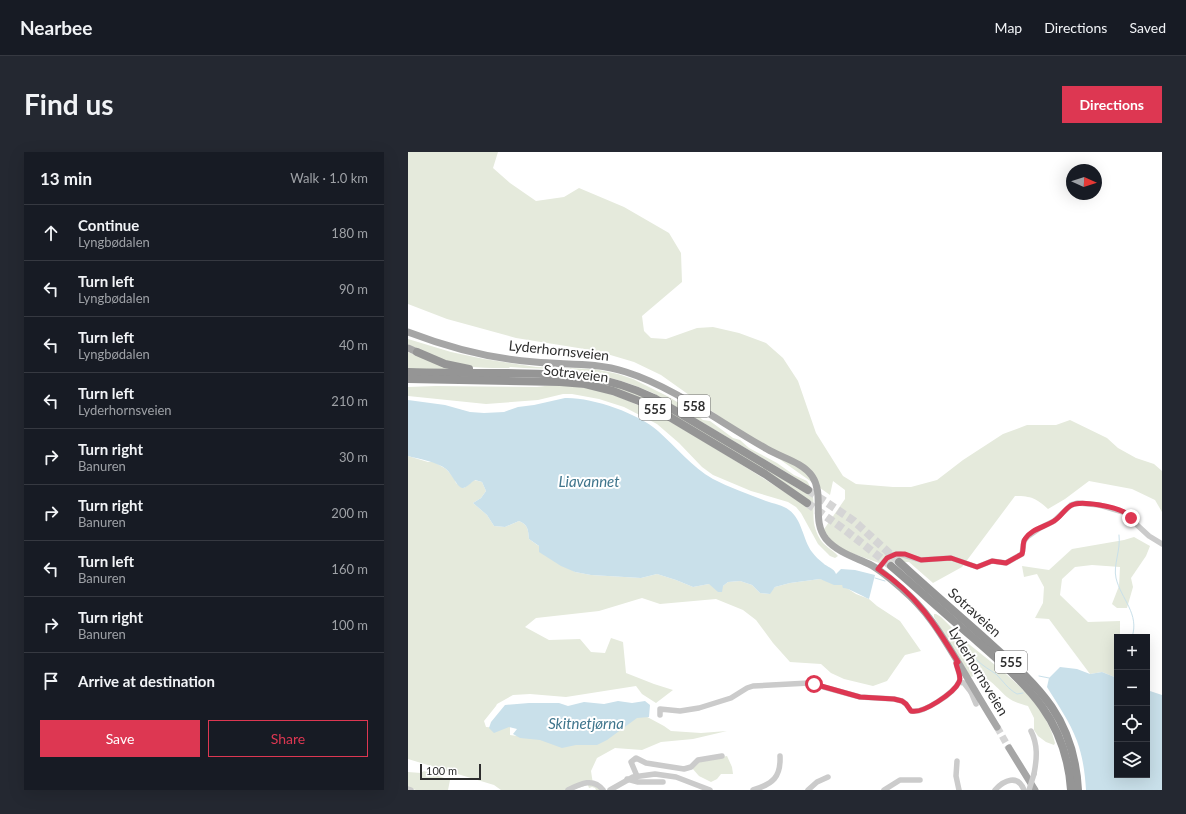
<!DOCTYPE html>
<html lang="en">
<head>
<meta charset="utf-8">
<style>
  :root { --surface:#171b24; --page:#242831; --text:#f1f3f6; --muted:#9ea1a6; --line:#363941; --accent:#dd3752 }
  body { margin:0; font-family:Lato,sans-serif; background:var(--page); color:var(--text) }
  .controls { position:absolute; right:12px; bottom:12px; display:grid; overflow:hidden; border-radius:0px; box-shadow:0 4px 16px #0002 }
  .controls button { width:36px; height:36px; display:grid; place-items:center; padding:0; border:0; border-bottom:1px solid var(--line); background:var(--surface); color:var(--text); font:20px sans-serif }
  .compass { position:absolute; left:658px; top:12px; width:36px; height:36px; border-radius:50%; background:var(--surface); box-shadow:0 4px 16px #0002; rotate:93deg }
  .scale { position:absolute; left:12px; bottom:10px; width:61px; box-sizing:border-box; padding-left:4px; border:2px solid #2e2e2e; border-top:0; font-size:11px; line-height:14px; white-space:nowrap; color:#2e2e2e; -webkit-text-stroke:3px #fff; paint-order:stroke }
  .stop { position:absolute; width:12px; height:12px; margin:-9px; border:3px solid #dd3752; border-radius:50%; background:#fff }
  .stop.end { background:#dd3752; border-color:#fff; box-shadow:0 1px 4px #0008 }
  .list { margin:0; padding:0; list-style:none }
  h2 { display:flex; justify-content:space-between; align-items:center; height:52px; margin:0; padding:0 16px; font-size:17px }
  h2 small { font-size:13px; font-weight:400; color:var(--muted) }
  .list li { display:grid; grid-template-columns:26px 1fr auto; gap:12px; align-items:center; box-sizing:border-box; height:56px; padding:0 16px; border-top:1px solid var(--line) }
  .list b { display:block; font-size:15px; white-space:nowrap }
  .list p { margin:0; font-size:13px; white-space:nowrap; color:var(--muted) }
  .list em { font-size:13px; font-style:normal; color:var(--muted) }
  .actions { display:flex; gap:8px; padding:12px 16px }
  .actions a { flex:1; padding:9px 0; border:1px solid var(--accent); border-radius:0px; text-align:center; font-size:14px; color:var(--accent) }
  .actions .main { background:var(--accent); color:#fff }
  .icon { flex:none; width:22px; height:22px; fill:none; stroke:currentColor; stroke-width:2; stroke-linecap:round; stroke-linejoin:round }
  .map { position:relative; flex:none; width:754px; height:638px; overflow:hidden; border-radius:0px }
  header { display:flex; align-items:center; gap:24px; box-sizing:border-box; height:56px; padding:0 20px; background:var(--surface); border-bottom:1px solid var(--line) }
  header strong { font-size:19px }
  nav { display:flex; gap:22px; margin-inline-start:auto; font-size:14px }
  .intro { display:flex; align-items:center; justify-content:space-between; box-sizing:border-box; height:96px; padding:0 24px }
  h1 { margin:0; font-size:28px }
  .button { padding:10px 18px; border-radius:0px; background:var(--accent); color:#fff; font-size:14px; font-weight:700 }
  main { display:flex; gap:24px; padding:0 24px }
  aside { flex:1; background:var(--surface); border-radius:0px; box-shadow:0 4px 16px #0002 }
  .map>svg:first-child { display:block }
</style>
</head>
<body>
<header>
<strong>Nearbee</strong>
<nav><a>Map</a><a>Directions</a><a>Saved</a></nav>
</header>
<div class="intro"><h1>Find us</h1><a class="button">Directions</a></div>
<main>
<aside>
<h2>13 min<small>Walk · 1.0 km</small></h2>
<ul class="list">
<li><svg class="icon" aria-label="ahead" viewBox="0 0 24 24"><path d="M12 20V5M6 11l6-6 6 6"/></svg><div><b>Continue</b><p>Lyngbødalen</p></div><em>180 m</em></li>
<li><svg class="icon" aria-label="left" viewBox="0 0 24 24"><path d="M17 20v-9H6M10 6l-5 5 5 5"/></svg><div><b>Turn left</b><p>Lyngbødalen</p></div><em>90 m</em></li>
<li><svg class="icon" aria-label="left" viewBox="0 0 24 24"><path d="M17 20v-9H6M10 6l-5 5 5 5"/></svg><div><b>Turn left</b><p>Lyngbødalen</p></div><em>40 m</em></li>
<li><svg class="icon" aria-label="left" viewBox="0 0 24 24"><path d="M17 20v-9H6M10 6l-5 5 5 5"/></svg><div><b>Turn left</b><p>Lyderhornsveien</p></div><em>210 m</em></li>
<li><svg class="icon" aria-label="right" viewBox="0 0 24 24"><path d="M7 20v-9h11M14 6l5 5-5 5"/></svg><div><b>Turn right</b><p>Banuren</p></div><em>30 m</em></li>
<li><svg class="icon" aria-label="right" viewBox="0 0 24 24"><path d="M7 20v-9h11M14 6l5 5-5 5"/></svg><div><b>Turn right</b><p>Banuren</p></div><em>200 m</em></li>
<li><svg class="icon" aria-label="left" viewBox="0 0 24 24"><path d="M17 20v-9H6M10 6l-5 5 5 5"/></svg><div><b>Turn left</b><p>Banuren</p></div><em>160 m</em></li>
<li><svg class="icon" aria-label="right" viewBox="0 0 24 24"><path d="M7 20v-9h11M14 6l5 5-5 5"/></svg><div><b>Turn right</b><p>Banuren</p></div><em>100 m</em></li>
<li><svg class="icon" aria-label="arrive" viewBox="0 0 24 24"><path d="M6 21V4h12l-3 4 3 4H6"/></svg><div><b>Arrive at destination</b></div></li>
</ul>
<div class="actions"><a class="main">Save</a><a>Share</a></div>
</aside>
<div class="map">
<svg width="754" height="638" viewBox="0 0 754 638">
  <rect width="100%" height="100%" fill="#fff"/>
  <g fill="#e5eadc">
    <path d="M0 0H90L85 16 102 31 128 49 156 45 171 36 216 55 261 81 273 101 274 130 234 164 236 179 243 186 258 187 289 176 305 175 331 181 358 191 375 206 390 229 408 281 435 324 448 332 485 335H503L529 328 555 308 595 282 619 273H648L662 268 699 286 710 296 728 306 746 312 754 319V360L747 348 724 337 681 329 657 347 640 357C628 346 623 344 607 344L554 415 525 431 501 410 471 411 435 398 412 383 437 347V338L425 329 422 343 253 223 226 210 189 199 108 186 39 167 0 152Z"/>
    <path d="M0 187 43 200 76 207 128 215 187 217 210 222 225 227 261 245 284 259 295 268 302 269 325 286 332 288 341 296 369 311 386 323 399 329C402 333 404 339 405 344 407 360 402 370 412 387 416 394 425 398 430 404L427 406 422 404 410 392 393 361 388 355 380 350 343 339 305 323 294 315 271 291 249 272 216 255 191 247 164 242H155L130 248 78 252 0 244V235L28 234 129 235C194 226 250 262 303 294 334 313 364 331 393 351L399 353 400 351 393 343 334 304 333 305C313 292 292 280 271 267 250 255 229 242 205 236 139 217 67 231 0 223L158 226 193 230 213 235 247 250 349 310 390 337 395 339 399 338 398 333 383 323 245 241C218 229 190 221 160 218 141 216 121 217 102 215L101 216C80 216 58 216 37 210 24 206 12 199 0 193Z"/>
    <polygon points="0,200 44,218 0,217"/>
    <path d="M0 304 20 310H26L38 317 46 326 48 331 56 336 66 328 74 330 78 339 73 346 65 351 79 363 86 374 97 375 111 369C120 373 120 377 121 387L167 420 183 423 233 426 249 422 268 428 285 435 301 432 315 434 320 430 332 429 344 433 352 441 361 442 367 435 382 431 412 427 434 433 448 442 461 447 469 454 492 469 513 499 497 503 479 529 465 534 436 527 423 521 413 512 382 510 365 491 348 468 335 458 308 447 252 452 234 446 191 459 128 466 117 475 141 488 172 487 183 500 197 501 203 486 215 490 218 521 246 532 265 538 248 551 234 542 228 534 158 545 122 542 105 543 89 552 88 554 76 569 78 575 90 576 99 572 102 575V583L131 587 230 560 256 574 263 579 293 581 319 579 285 587 253 590 234 598 207 596 189 606 183 619 185 632 192 638H188L187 636 184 635 181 636 180 633 163 638H93L86 633 0 607Z"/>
    <polygon points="726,385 742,394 738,404 723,426 725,435 719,456 709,456 704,452 711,434 712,415 684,413 667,415 654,427 652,443 680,470 712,469 712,485 709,485 709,526 694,520 682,522 641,467 627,466 635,451 636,435 629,422 616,425 614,414 641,418 664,397 716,388"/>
    <path d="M526 462H528L533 465C543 475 552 484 562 493 595 520 636 547 647 591L646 593 638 590 630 584 626 578V566L620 554C613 552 605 550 599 545 588 536 579 520 562 525L526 465Z"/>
    <polygon points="319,604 324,615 325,622 313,622 309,627 303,630 291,624 284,616 292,609"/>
    <polygon points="16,619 42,628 40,638 8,638 0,636 0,620 13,621"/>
  </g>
  <g fill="#c9e0ea">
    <path d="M157 246C183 245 230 261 250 279 268 295 284 315 305 327 322 336 340 342 358 349 366 352 375 353 381 358 394 367 395 388 404 400 407 404 411 408 415 411 419 415 426 416 428 422L433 417 447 418 467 423 461 447C454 444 441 436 435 436L434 433H426L412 427 382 431 367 435 362 442 352 441 344 433 332 429 320 430 315 434 314 440H310L301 432 285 435 268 428 249 422 233 426 183 423 167 420 153 414 131 400V394L121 387C120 377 120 373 111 369L97 375 86 374 79 363 65 351 73 346 78 339 74 330 67 328C63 330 58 337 54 336 49 335 44 322 38 317 29 310 11 307 0 304V248L37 253 62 260 76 261 96 260 110 255 126 253Z"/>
    <path d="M652 515 669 517 682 522 694 520 709 526V623H739V538L754 543V638H678C677 622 675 605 669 589 662 570 650 553 639 535L641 526Z"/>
    <polygon points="210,549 224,551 237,549 242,553 241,565 229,566 199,588 189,593 168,593 154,596 132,588 112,586 105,582 109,577 101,575 86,581 81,576 83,570 97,553 121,551 151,551 160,554 176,550 196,552"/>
  </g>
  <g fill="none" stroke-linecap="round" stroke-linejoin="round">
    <g stroke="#c9e0ea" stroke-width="1">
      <path d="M711 383C713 398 705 413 708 426 713 447 732 462 724 485"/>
      <polyline points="467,426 477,429"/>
      <path d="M540 481C551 488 561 500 570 509 575 514 582 518 588 522 595 529 600 537 609 542L615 541"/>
      <polyline points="631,524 641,526"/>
    </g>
    <polyline stroke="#d5d5d5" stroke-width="7" stroke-dasharray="7 3.5" stroke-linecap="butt" points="589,575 601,596"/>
    <g stroke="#d5d5d5" stroke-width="8" stroke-dasharray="8 4" stroke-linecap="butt">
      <polyline points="400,338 446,369 491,410"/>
      <polyline points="399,351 437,378 483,414"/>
    </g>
    <g stroke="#cbcbcb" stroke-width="5.5">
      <polyline points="470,417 479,406 484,403 492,402 513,408 543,406 569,415 584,409 598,411 614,402 616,389 619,385 632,376 646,369 663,353 670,351 691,353 715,360 741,384 754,392"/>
      <polyline points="551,530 556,531 563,540 567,538"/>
      <polyline points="563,540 568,552"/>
      <path d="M252 563V557L272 559 291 556 323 546 339 536 345 534 401 531 452 545 486 547 494 549 498 552 503 559C515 562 546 541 551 530 554 525 549 517 548 511L550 510"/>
      <path d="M623 579C630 593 629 606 626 622"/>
      <polyline points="549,609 548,624 551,638"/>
      <polyline points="229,624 223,610 228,606 238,611 276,617 283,615 290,608 314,604"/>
      <polyline points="219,627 230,630 255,630"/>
      <polyline points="0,637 3,638"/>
      <path d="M160 638C172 632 185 625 195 638"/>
      <polyline points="202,638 225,625 247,622 268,625 302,638"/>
      <path d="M345 638C365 632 373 625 372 604"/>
      <polyline points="400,638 409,630 420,625"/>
      <polyline points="476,638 492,628 512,628"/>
      <path d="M587 638C596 628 610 622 616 638"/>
    </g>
    <g stroke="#a6a6a6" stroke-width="7">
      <path d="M0 180C39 195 85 207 127 210 158 213 187 210 218 220 266 235 314 272 359 297 374 306 394 310 404 324 417 343 403 368 418 387 429 400 446 405 461 412 473 418 484 428 494 437 519 458 533 482 550 510 563 532 576 554 589 575"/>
      <polyline points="0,196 9,200"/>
      <polyline points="601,596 627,638"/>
    </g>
    <g stroke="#959595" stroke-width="8">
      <polyline points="9,200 37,212 61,217"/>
      <path d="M0 220C33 221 65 221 98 221 154 222 194 221 246 246L400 338"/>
      <polyline points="0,227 152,230 177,232 205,239 231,249 260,264 357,322 399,351"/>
      <path d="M491 410C518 435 546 459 573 483 626 531 666 561 670 638"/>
      <path d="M483 414C510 437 536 461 563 484 615 530 658 563 663 638"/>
    </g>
    <polyline stroke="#cbcbcb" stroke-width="5.5" points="621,638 626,622"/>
  </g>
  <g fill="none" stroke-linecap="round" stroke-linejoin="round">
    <path stroke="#dd3752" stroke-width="5" d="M406 532 452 545 486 547 494 549 498 552 503 559C515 562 546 541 551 530 554 525 549 517 548 511L550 510C527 472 508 442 470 417L479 406 488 402H497L513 408 543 406 569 415 584 409 598 411 614 402C616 397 614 391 617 387 623 377 637 375 646 369 653 365 657 356 664 353 674 348 706 355 716 360 718 362 721 364 723 366"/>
  </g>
  <g text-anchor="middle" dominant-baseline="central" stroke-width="4" stroke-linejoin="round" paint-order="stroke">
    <g fill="#fff" stroke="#6d6d6d" stroke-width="1">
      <rect x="270" y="243" width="32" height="22" rx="3"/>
      <rect x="231" y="246" width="32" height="22" rx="3"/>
      <rect x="587" y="499" width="32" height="22" rx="3"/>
    </g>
    <g font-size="13" font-weight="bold" fill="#2e2e2e">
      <text x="286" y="254">558</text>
      <text x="247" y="257">555</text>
      <text x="603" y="510">555</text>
    </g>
    <g font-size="14" fill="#2e2e2e" stroke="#fff">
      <text transform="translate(151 198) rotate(6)">Lyderhornsveien</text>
      <text transform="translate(168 221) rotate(7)">Sotraveien</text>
      <text transform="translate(567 460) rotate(42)">Sotraveien</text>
      <text transform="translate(571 519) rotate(59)">Lyderhornsveien</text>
    </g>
    <g font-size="15" font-style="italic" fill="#3f758c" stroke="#fff">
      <text x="181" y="329">Liavannet</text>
      <text x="178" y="571">Skitnetjørna</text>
    </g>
  </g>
</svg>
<div class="controls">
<button>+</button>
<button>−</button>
<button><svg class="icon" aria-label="locate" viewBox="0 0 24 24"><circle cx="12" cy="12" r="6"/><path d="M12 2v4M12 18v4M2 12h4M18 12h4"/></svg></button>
<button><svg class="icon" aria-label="layers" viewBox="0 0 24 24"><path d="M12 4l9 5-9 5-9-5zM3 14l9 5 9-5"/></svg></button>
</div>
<svg class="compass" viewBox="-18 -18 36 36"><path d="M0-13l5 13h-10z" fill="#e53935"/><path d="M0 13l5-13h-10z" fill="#9ea1a6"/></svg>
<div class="scale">100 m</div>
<div class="stop" style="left:406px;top:532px"></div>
<div class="stop end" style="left:723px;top:366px"></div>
</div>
</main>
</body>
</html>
